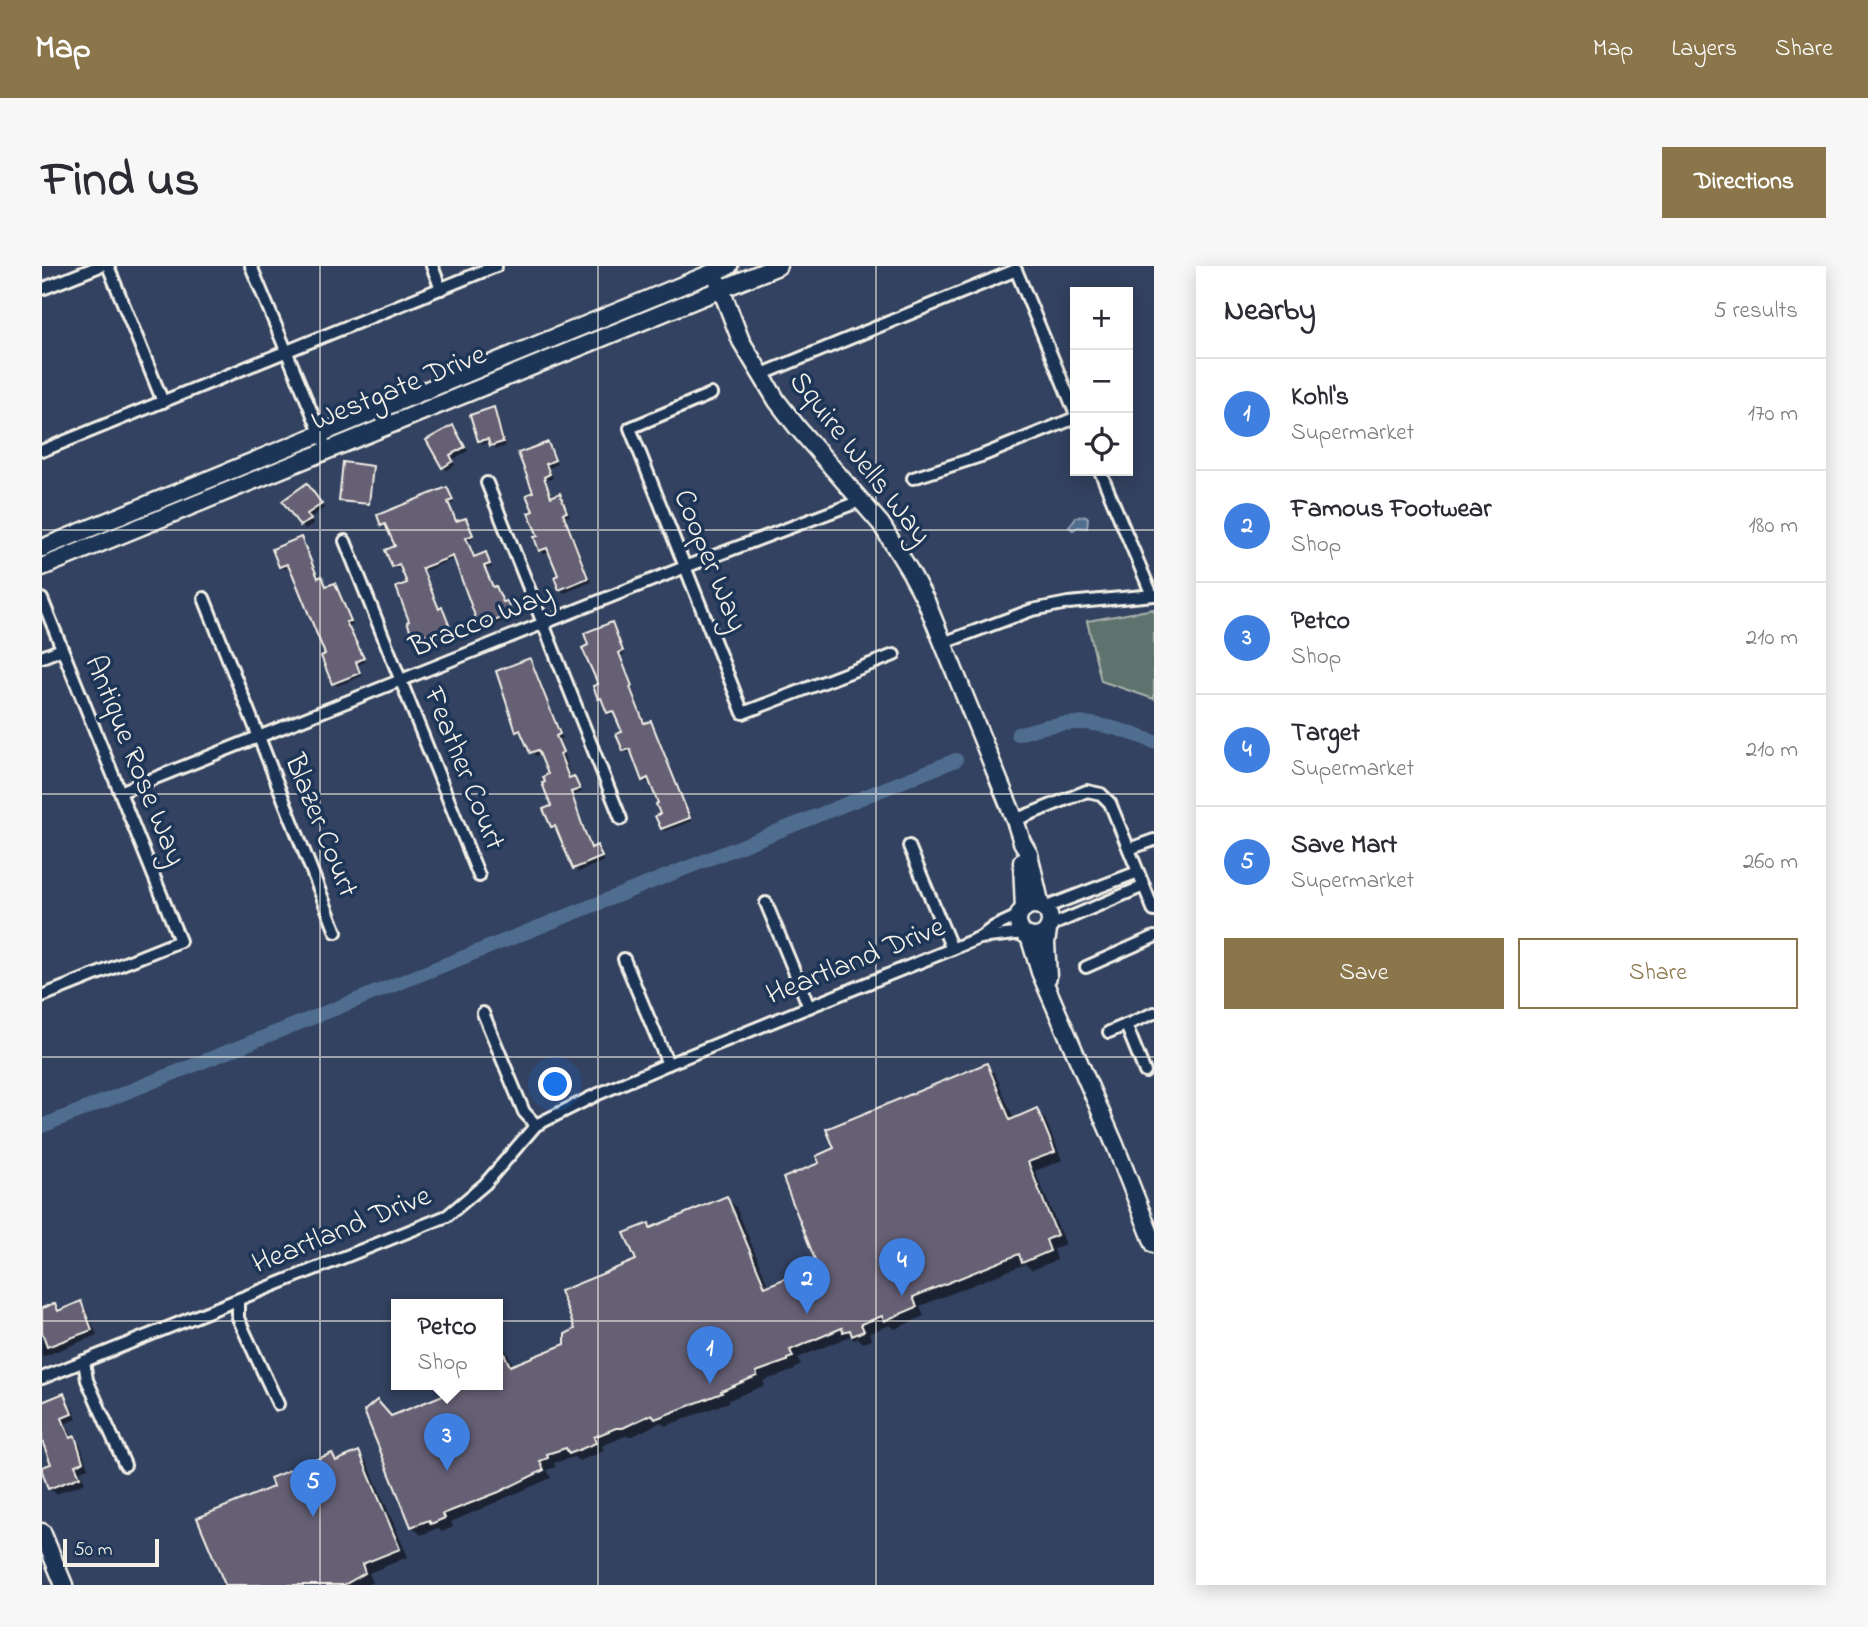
<!DOCTYPE html>
<html lang="en">
<head>
<meta charset="utf-8">
<style>
  :root { --surface:#fff; --page:#f7f7f7; --text:#2b2b33; --muted:#7c7c81; --line:#e1e1e2; --accent:#8a764a }
  body { margin:0; font-family:"Indie Flower",sans-serif; background:var(--page); color:var(--text) }
  .controls { position:absolute; right:21px; top:21px; display:grid; overflow:hidden; border-radius:0px; box-shadow:0 4px 18px #0003 }
  .controls button { width:63px; height:63px; display:grid; place-items:center; padding:0; border:0; border-bottom:2px solid var(--line); background:var(--surface); color:var(--text); font:35px sans-serif }
  .scale { position:absolute; left:21px; bottom:18px; width:96px; box-sizing:border-box; padding-left:7px; border:4px solid #f4f1e8; border-top:0; font-size:19px; line-height:24px; white-space:nowrap; color:#f4f1e8; -webkit-text-stroke:5px #1d3557; paint-order:stroke }
  .you { position:absolute; left:514px; top:819px; width:24px; height:24px; margin:-18px; border:5px solid #fff; border-radius:50%; background:#1a73e8; box-shadow:0 0 0 10px #1a73e833 }
  .badge { display:grid; place-items:center; width:46px; height:46px; border-radius:50%; background:var(--accent); color:#fff; font-size:23px; font-weight:700 }
  .pin { position:absolute; translate:-50% -58px; filter:drop-shadow(0 2px 4px #0008) }
  .pin::after { content:''; position:absolute; top:37px; width:24px; height:21px; background:inherit; clip-path:polygon(0 0,100% 0,50% 100%) }
  .popup { position:absolute; left:349px; top:1033px; width:112px; height:91px; box-sizing:border-box; display:grid; place-content:center; border-radius:0px; background:var(--surface); filter:drop-shadow(0 2px 5px #0005); font-size:23px; white-space:nowrap; color:var(--muted) }
  .popup b { font-size:26px; color:var(--text) }
  .popup::after { content:''; position:absolute; left:50%; top:100%; margin-left:-14px; border:14px solid transparent; border-top-color:var(--surface) }
  .list { margin:0; padding:0; list-style:none }
  h2 { display:flex; justify-content:space-between; align-items:center; height:91px; margin:0; padding:0 28px; font-size:30px }
  h2 small { font-size:23px; font-weight:400; color:var(--muted) }
  .list li { display:grid; grid-template-columns:46px 1fr auto; gap:21px; align-items:center; box-sizing:border-box; height:112px; padding:0 28px; border-top:2px solid var(--line) }
  .list b { display:block; font-size:26px; white-space:nowrap }
  .list p { margin:0; font-size:23px; white-space:nowrap; color:var(--muted) }
  .list em { font-size:23px; font-style:normal; color:var(--muted) }
  .actions { display:flex; gap:14px; padding:21px 28px }
  .actions a { flex:1; padding:16px 0; border:2px solid var(--accent); border-radius:0px; text-align:center; font-size:24px; color:var(--accent) }
  .actions .main { background:var(--accent); color:#fff }
  .icon { flex:none; width:38px; height:38px; fill:none; stroke:currentColor; stroke-width:2; stroke-linecap:round; stroke-linejoin:round }
  .map { position:relative; flex:none; width:1112px; height:1319px; overflow:hidden; border-radius:0px }
  header { display:flex; align-items:center; gap:42px; box-sizing:border-box; height:98px; padding:0 35px; background:var(--accent); color:#fff }
  header strong { font-size:33px }
  nav { display:flex; gap:38px; margin-inline-start:auto; font-size:24px }
  .intro { display:flex; align-items:center; justify-content:space-between; box-sizing:border-box; height:168px; padding:0 42px }
  h1 { margin:0; font-size:49px }
  .button { padding:18px 32px; border-radius:0px; background:var(--accent); color:#fff; font-size:24px; font-weight:700 }
  main { display:flex; gap:42px; padding:0 42px }
  aside { flex:1; background:var(--surface); border-radius:0px; box-shadow:0 4px 18px #0003 }
  .map>svg:first-child { display:block }
</style>
</head>
<body>
<header>
<strong>Map</strong>
<nav><a>Map</a><a>Layers</a><a>Share</a></nav>
</header>
<div class="intro"><h1>Find us</h1><a class="button">Directions</a></div>
<main>
<div class="map">
<svg width="1112" height="1319" viewBox="0 0 1112 1319">
  <rect width="100%" height="100%" fill="#334260"/>
  <filter id="ink" filterUnits="userSpaceOnUse"><feTurbulence type="fractalNoise" baseFrequency=".0143" numOctaves="2"/><feDisplacementMap in="SourceGraphic" scale="14" xChannelSelector="R" yChannelSelector="G"/><feConvolveMatrix kernelMatrix="1 2 1 2 8 2 1 2 1" color-interpolation-filters="sRGB"/></filter>
  <g filter="url(#ink)">
    <polygon fill="#5f736e" stroke="#aab2ab" stroke-width="2" points="1112,343 1112,433 1059,415 1045,355"/>
    <polygon fill="#4f6d8f" stroke="#91a2b3" stroke-width="2" points="1044,250 1046,252 1045,262 1036,261 1031,264 1027,261 1034,251"/>
    <g fill="#0007">
      <polygon points="451,143 455,147 464,180 454,183 449,176 441,178 437,175"/>
      <polygon points="411,161 426,185 410,194 413,199 405,204 401,201"/>
      <polygon points="505,178 515,198 507,202 511,212 504,215 511,232 518,229 522,233 528,249 524,251 549,316 522,327 518,323 518,310 508,286 502,288 498,284 493,246 494,227"/>
      <polygon points="331,201 328,238 300,236 299,234"/>
      <polygon points="269,223 282,242 268,252 271,258 263,263 242,235"/>
      <polygon points="405,223 412,237 407,239 415,257 423,254 426,256 432,272 426,275 433,292 443,288 446,291 450,301 444,303 452,323 456,325 462,338 464,337 467,339 472,351 442,363 414,292 382,305 398,344 402,346 413,372 391,381 385,371 376,375 373,372 367,318 360,301 355,303 352,300 345,285 356,281 346,261 343,262 340,259"/>
      <polygon points="259,273 277,313 280,312 285,322 292,319 296,322 311,358 306,360 323,396 316,399 320,410 295,420 292,417 286,389 249,301 242,303 239,300"/>
      <polygon points="569,358 583,388 578,390 604,459 609,457 612,460 650,555 623,565 620,562 619,538 609,515 605,517 602,514 591,485 586,487 583,484 582,467 574,448 569,449 558,432"/>
      <polygon points="488,394 491,397 521,472 517,473 529,513 532,512 535,515 540,526 531,530 544,566 550,583 555,582 562,595 536,606 516,563 514,564 510,560 508,509 500,487 493,490 482,467 479,468 476,465"/>
      <polygon points="945,799 953,808 972,854 995,845 1003,853 1020,894 993,905 1023,978 1012,983 1015,994 990,1004 983,998 878,1040 882,1050 853,1063 848,1059 827,1067 830,1074 821,1077 816,1072 812,1074 808,1070 756,1092 759,1099 753,1102 753,1104 721,1115 723,1119 687,1134 687,1136 623,1160 619,1156 591,1170 583,1170 560,1180 562,1185 537,1195 532,1191 512,1197 514,1201 505,1204 509,1212 409,1256 411,1261 400,1266 396,1262 379,1269 370,1260 349,1152 456,1119 456,1102 459,1101 458,1079 465,1086 472,1101 524,1079 596,995 607,959 611,963 685,932 694,941 727,1021 777,1000 779,898"/>
      <polygon points="38,1037 44,1043 55,1069 0,1091 0,1051 13,1039 19,1045"/>
      <polygon points="22,1130 27,1135 35,1153 24,1157 31,1173 38,1178 46,1202 38,1205 43,1217 14,1228 8,1222 11,1199 0,1171 0,1138"/>
      <polygon points="317,1187 325,1196 366,1291 327,1307 331,1316 324,1319 185,1319 233,1222 290,1189 297,1195"/>
    </g>
    <g fill="none" stroke-linecap="round" stroke-linejoin="round">
      <g stroke="#4f6d8f" stroke-width="14">
        <path d="M976 468C1029 450 1062 455 1112 476"/>
        <polyline points="0,860 914,494"/>
      </g>
    </g>
    <g fill="#666174" stroke="#f4f1e8" stroke-width="2">
      <polygon points="452,141 461,176 448,180 446,173 436,175 428,149"/>
      <polygon points="411,159 423,181 408,189 411,195 400,202 384,174"/>
      <polygon points="506,176 513,194 504,198 508,208 502,211 509,231 518,227 525,246 521,247 546,312 517,324 512,311 516,309 505,282 497,285 492,271 496,270 486,247 491,245 484,229 491,226 476,187"/>
      <polygon points="301,196 331,200 327,238 297,235"/>
      <polygon points="265,217 280,238 265,248 269,254 258,260 240,235"/>
      <polygon points="405,221 411,234 406,236 414,255 424,252 431,269 424,272 432,291 444,286 448,298 442,300 451,321 454,320 461,336 465,335 470,348 437,361 411,290 380,302 397,343 400,341 411,369 387,379 383,368 372,373 365,356 367,355 354,321 365,317 357,298 350,301 343,284 353,280 343,258 339,260 335,249"/>
      <polygon points="259,271 276,312 280,310 284,320 293,317 309,355 304,356 322,392 314,396 318,407 290,418 279,390 283,388 250,307 245,298 237,301 230,283"/>
      <polygon points="570,356 581,385 577,387 590,420 588,421 602,457 609,455 648,552 619,563 613,550 618,548 614,538 616,537 606,512 600,515 588,483 581,485 574,468 580,466 571,445 565,447 559,432 556,433 551,420 556,418 540,382 546,379 542,367"/>
      <polygon points="488,392 518,468 514,470 521,486 518,488 527,512 532,510 538,523 529,526 541,561 549,582 555,579 560,591 531,603 513,560 509,561 501,543 509,540 500,517 503,516 501,511 506,508 496,484 488,487 478,464 474,466 454,405"/>
      <polygon points="945,797 968,854 995,842 1013,886 986,896 1015,969 1004,974 1008,985 980,997 977,988 871,1031 875,1041 842,1055 840,1050 819,1058 822,1065 810,1070 808,1064 801,1066 800,1062 748,1084 751,1091 745,1093 745,1095 714,1106 715,1110 679,1125 680,1127 613,1153 610,1148 581,1162 574,1162 552,1171 554,1177 527,1188 524,1182 505,1188 506,1192 498,1195 502,1204 457,1226 401,1248 403,1252 389,1258 387,1254 369,1261 322,1145 335,1134 349,1150 416,1123 414,1119 456,1119 456,1075 468,1100 523,1078 523,1068 533,1063 518,1025 594,994 582,967 607,957 608,962 685,930 723,1021 775,999 741,912 777,897 774,890 792,882 784,863"/>
      <polygon points="39,1035 50,1064 5,1081 0,1067 0,1042 13,1037 16,1045"/>
      <polygon points="22,1127 30,1148 20,1152 28,1172 33,1170 41,1196 33,1199 38,1211 6,1223 0,1205 0,1201 9,1198 0,1175 0,1136"/>
      <polygon points="317,1185 358,1283 320,1298 323,1307 302,1319 183,1319 155,1252 231,1221 228,1212 290,1187 294,1195"/>
    </g>
    <g fill="none" stroke-linecap="round" stroke-linejoin="round">
      <defs>
        <g id="street">
          <polyline points="66,0 121,136"/>
          <polyline points="209,0 285,183"/>
          <polyline points="390,0 399,23"/>
          <polyline points="0,23 58,0"/>
          <polyline points="718,109 974,4 1033,146"/>
          <polyline points="669,128 588,162 701,447 852,389"/>
          <polyline points="2,184 454,0"/>
          <polyline points="1058,205 1110,329"/>
          <polyline points="871,212 939,190 1033,152"/>
          <polyline points="445,217 579,553"/>
          <polyline points="303,275 437,610"/>
          <polyline points="162,332 294,666"/>
          <polyline points="0,333 138,675 0,730"/>
          <polyline points="901,377 990,344 1026,337 1112,329"/>
          <polyline points="0,391 20,383"/>
          <polyline points="78,526 643,301 821,234"/>
          <polyline points="973,554 1045,525 1059,528 1068,537 1112,645"/>
          <polyline points="867,580 910,683"/>
          <polyline points="1087,583 1112,574"/>
          <polyline points="724,637 767,741"/>
          <polyline points="1002,642 1096,606"/>
          <polyline points="1008,660 1102,620"/>
          <polyline points="937,672 982,667"/>
          <polyline points="582,693 626,798"/>
          <polyline points="1044,701 1112,671"/>
          <polyline points="441,747 482,846 494,859"/>
          <polyline points="1084,759 1103,806"/>
          <polyline points="1067,766 1112,747"/>
          <polyline points="196,1034 196,1052 236,1138"/>
          <polyline points="42,1095 45,1114 83,1199"/>
          <polyline points="0,1112 405,950 443,918 494,859 554,829 626,798 937,672 952,661 978,649"/>
        </g>
        <g id="secondary">
          <polyline points="676,15 699,75 735,135 755,161 839,258 869,307 884,335 973,554 980,576 987,588 999,640"/>
          <polyline points="0,282 687,0"/>
          <polyline points="0,301 736,0"/>
          <polyline points="980,596 982,643"/>
          <circle cx="992" cy="655" r="16"/>
          <polyline points="1006,664 1004,677 1006,711"/>
          <polyline points="987,670 998,706 1073,879 1112,978"/>
          <polyline points="0,1266 22,1319"/>
        </g>
      </defs>
      <use href="#street" stroke="#f4f1e8" stroke-width="16"/>
      <use href="#secondary" stroke="#f4f1e8" stroke-width="21"/>
      <use href="#street" stroke="#1d3557" stroke-width="10"/>
      <use href="#secondary" stroke="#1d3557" stroke-width="16"/>
    </g>
  </g>
  <path fill="none" stroke="#f4f1e8" stroke-width="2" stroke-opacity="0.55" d="M278 0V1319M556 0V1319M834 0V1319M0 264H1112M0 528H1112M0 791H1112M0 1055H1112"/>
  <g text-anchor="middle" dominant-baseline="central" stroke-width="7" stroke-linejoin="round" paint-order="stroke">
    <g font-size="30" fill="#f4f1e8" stroke="#1d3557">
      <text transform="translate(357 123) rotate(-22)">Westgate Drive</text>
      <text transform="translate(817 193) rotate(52)">Squire Wells Way</text>
      <text transform="translate(667 295) rotate(68)">Cooper Way</text>
      <text transform="translate(440 356) rotate(-22)">Bracco Way</text>
      <text transform="translate(92 495) rotate(68)">Antique Rose Way</text>
      <text transform="translate(421 503) rotate(68)">Feather Court</text>
      <text transform="translate(278 560) rotate(68)">Blazer Court</text>
      <text transform="translate(814 696) rotate(-22)">Heartland Drive</text>
      <text transform="translate(300 965) rotate(-22)">Heartland Drive</text>
    </g>
  </g>
</svg>
<div class="controls">
<button>+</button>
<button>−</button>
<button><svg class="icon" aria-label="locate" viewBox="0 0 24 24"><circle cx="12" cy="12" r="6"/><path d="M12 2v4M12 18v4M2 12h4M18 12h4"/></svg></button>
</div>
<div class="scale">50 m</div>
<div class="you"></div>
<div class="pin badge" style="left:668px;top:1118px;background:#3f7fe0">1</div>
<div class="pin badge" style="left:765px;top:1048px;background:#3f7fe0">2</div>
<div class="pin badge" style="left:405px;top:1205px;background:#3f7fe0">3</div>
<div class="popup"><b>Petco</b>Shop</div>
<div class="pin badge" style="left:860px;top:1030px;background:#3f7fe0">4</div>
<div class="pin badge" style="left:271px;top:1251px;background:#3f7fe0">5</div>
</div>
<aside>
<h2>Nearby<small>5 results</small></h2>
<ul class="list">
<li><span class="badge" style="background:#3f7fe0">1</span><div><b>Kohl's</b><p>Supermarket</p></div><em>170 m</em></li>
<li><span class="badge" style="background:#3f7fe0">2</span><div><b>Famous Footwear</b><p>Shop</p></div><em>180 m</em></li>
<li><span class="badge" style="background:#3f7fe0">3</span><div><b>Petco</b><p>Shop</p></div><em>210 m</em></li>
<li><span class="badge" style="background:#3f7fe0">4</span><div><b>Target</b><p>Supermarket</p></div><em>210 m</em></li>
<li><span class="badge" style="background:#3f7fe0">5</span><div><b>Save Mart</b><p>Supermarket</p></div><em>260 m</em></li>
</ul>
<div class="actions"><a class="main">Save</a><a>Share</a></div>
</aside>
</main>
</body>
</html>
